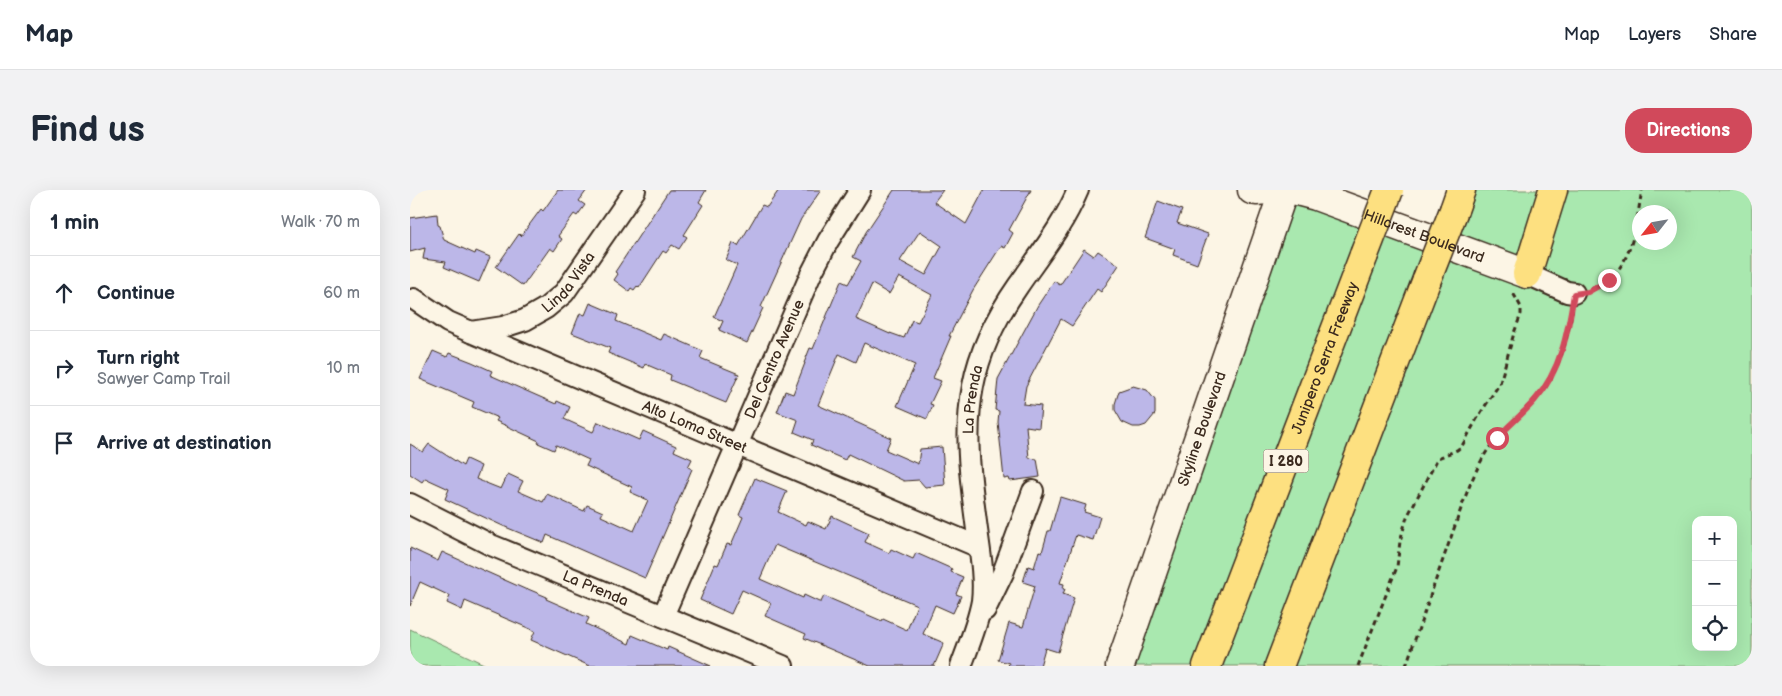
<!DOCTYPE html>
<html lang="en">
<head>
<meta charset="utf-8">
<style>
  :root { --surface:#fff; --page:#f2f2f3; --text:#1f2937; --muted:#747a83; --line:#e0e1e3; --accent:#d1495b }
  body { margin:0; font-family:"Balsamiq Sans",sans-serif; background:var(--page); color:var(--text) }
  .controls { position:absolute; right:15px; bottom:15px; display:grid; overflow:hidden; border-radius:10px; box-shadow:0 5px 20px #0002 }
  .controls button { width:45px; height:45px; display:grid; place-items:center; padding:0; border:0; border-bottom:1px solid var(--line); background:var(--surface); color:var(--text); font:25px sans-serif }
  .compass { position:absolute; left:1222px; top:15px; width:45px; height:45px; border-radius:50%; background:var(--surface); box-shadow:0 5px 20px #0002; rotate:239deg }
  .stop { position:absolute; width:15px; height:15px; margin:-11px; border:4px solid #d1495b; border-radius:50%; background:#fff }
  .stop.end { background:#d1495b; border-color:#fff; box-shadow:0 1px 5px #0008 }
  .list { margin:0; padding:0; list-style:none }
  h2 { display:flex; justify-content:space-between; align-items:center; height:65px; margin:0; padding:0 20px; font-size:21px }
  h2 small { font-size:16px; font-weight:400; color:var(--muted) }
  .list li { display:grid; grid-template-columns:32px 1fr auto; gap:15px; align-items:center; box-sizing:border-box; height:75px; padding:0 20px; border-top:1px solid var(--line) }
  .list b { display:block; font-size:19px; white-space:nowrap }
  .list p { margin:0; font-size:16px; white-space:nowrap; color:var(--muted) }
  .list em { font-size:16px; font-style:normal; color:var(--muted) }
  .icon { flex:none; width:28px; height:28px; fill:none; stroke:currentColor; stroke-width:2; stroke-linecap:round; stroke-linejoin:round }
  .map { position:relative; flex:none; width:1342px; height:476px; overflow:hidden; border-radius:20px }
  header { display:flex; align-items:center; gap:30px; box-sizing:border-box; height:70px; padding:0 25px; background:var(--surface); border-bottom:1px solid var(--line) }
  header strong { font-size:24px }
  nav { display:flex; gap:28px; margin-inline-start:auto; font-size:18px }
  .intro { display:flex; align-items:center; justify-content:space-between; box-sizing:border-box; height:120px; padding:0 30px }
  h1 { margin:0; font-size:35px }
  .button { padding:12px 22px; border-radius:20px; background:var(--accent); color:#fff; font-size:18px; font-weight:700 }
  main { display:flex; gap:30px; padding:0 30px }
  aside { flex:1; background:var(--surface); border-radius:20px; box-shadow:0 5px 20px #0002 }
  .map>svg:first-child { display:block }
</style>
</head>
<body>
<header>
<strong>Map</strong>
<nav><a>Map</a><a>Layers</a><a>Share</a></nav>
</header>
<div class="intro"><h1>Find us</h1><a class="button">Directions</a></div>
<main>
<aside>
<h2>1 min<small>Walk · 70 m</small></h2>
<ul class="list">
<li><svg class="icon" aria-label="ahead" viewBox="0 0 24 24"><path d="M12 20V5M6 11l6-6 6 6"/></svg><div><b>Continue</b></div><em>60 m</em></li>
<li><svg class="icon" aria-label="right" viewBox="0 0 24 24"><path d="M7 20v-9h11M14 6l5 5-5 5"/></svg><div><b>Turn right</b><p>Sawyer Camp Trail</p></div><em>10 m</em></li>
<li><svg class="icon" aria-label="arrive" viewBox="0 0 24 24"><path d="M6 21V4h12l-3 4 3 4H6"/></svg><div><b>Arrive at destination</b></div></li>
</ul>
</aside>
<div class="map">
<svg width="1342" height="476" viewBox="0 0 1342 476">
  <rect width="100%" height="100%" fill="#fcf5e5"/>
  <filter id="ink" filterUnits="userSpaceOnUse"><feTurbulence type="fractalNoise" baseFrequency=".02" numOctaves="2"/><feDisplacementMap in="SourceGraphic" scale="10" xChannelSelector="R" yChannelSelector="G"/><feConvolveMatrix kernelMatrix="1 2 1 2 8 2 1 2 1" color-interpolation-filters="sRGB"/></filter>
  <g filter="url(#ink)">
    <g fill="#a9e8af" stroke="#728966" fill-rule="evenodd">
      <path d="M871 0 1031 52 1051 0H1342V476H710ZM1230 22H1260V52H1230ZM1286 330H1323V457H1286Z"/>
      <polygon points="0,439 78,476 0,476"/>
    </g>
    <g fill="#bcb7e8" stroke="#3b2a1e" fill-rule="evenodd">
      <polygon points="148,0 177,0 169,11 175,15 167,26 164,24 148,46 152,49 144,61 140,58 113,96 86,77 109,44 111,46 131,19 133,21"/>
      <polygon points="259,0 296,0 289,12 293,15 274,45 277,47 269,59 262,55 256,63 253,61 229,98 227,96 224,100 221,98 219,101 204,90 208,84 205,82"/>
      <polygon points="369,0 411,0 391,29 351,117 353,118 337,153 309,140 313,131 304,127 327,75 316,70 323,53 328,56 352,15 357,17"/>
      <path d="M484 0H533L524 12 556 34 574 0H621L599 40 603 43 595 58 591 56 563 100 539 146H541L523 188 531 191 520 214 523 215 517 229 487 216 505 175 454 153 446 172 429 164 408 215 481 248 476 260 508 274 510 259 532 257 535 295 515 297 509 290 494 291 438 264 435 270 401 255 403 250 384 242 388 230 367 222 375 201 383 204 395 173H394L400 158 403 159 431 91 438 94 451 71 443 67 456 42ZM510 41 532 56 516 85 490 71ZM489 87 522 105 508 132 502 130 494 148 480 143V144L446 129 462 94 479 104Z"/>
      <polygon points="748,11 772,20 767,33 798,44 787,74 763,65 765,59 735,48"/>
      <polygon points="27,24 28,35 30,36 34,50 65,64 66,61 80,67 69,92 34,77 36,72 13,69 15,58 0,62 0,28"/>
      <polygon points="674,59 684,66 688,61 709,75 691,102 687,99 662,136 651,129 616,196 613,214 631,216 629,238 616,236 619,268 627,269 630,287 600,291 599,288 594,289 588,232 589,221 585,220 588,189 628,115 644,91 650,95"/>
      <polygon points="180,113 208,125 206,131 251,150 254,144 293,161 290,168 329,184 316,213 260,190 261,185 235,174 234,178 198,163 200,158 162,143 170,123 175,125"/>
      <polygon points="23,161 37,167 39,163 62,172 82,181 80,185 146,214 147,211 160,217 154,229 183,242 188,232 229,250 233,241 266,256 264,261 282,269 278,277 282,279 235,388 137,345 134,353 93,336 35,309 39,299 15,288 12,292 0,284 0,254 13,262 19,254 53,276 56,269 71,276 66,289 91,299 98,284 113,291 108,301 133,312 137,304 174,321 177,315 193,322 191,326 224,341 238,310 220,302 222,297 176,276 179,270 146,255 144,260 128,253 129,251 86,231 88,228 62,217 64,212 10,189"/>
      <polygon points="723,196 737,200 745,210 745,224 736,235 730,237 723,237 712,232 705,220 705,214 709,201"/>
      <path d="M345 288 377 301 368 322 396 335 398 331 416 339 422 326 459 343 455 352 479 363 481 359 503 369 506 363 542 379 541 382 553 387 546 404 551 406 543 423 525 415 513 444 534 453 524 476H460L394 448 396 444 355 426 361 413 332 400 321 424 290 410 305 374 308 375 317 354 321 355 333 327 329 325ZM365 355 507 415 497 440 473 429 472 431 414 406 411 412H409L394 405 393 408 350 389Z"/>
      <polygon points="650,307 676,315 674,322 690,327 683,350 666,345 650,393 654,394 653,399 655,399 653,404 664,408 648,462 635,458 630,476 598,476 599,473 588,470 599,433 613,437 625,396 613,392 618,376 624,378 629,361 632,362 638,341 640,341"/>
      <polygon points="0,358 28,371 32,362 117,400 118,399 137,407 136,409 179,428 176,434 219,454 222,445 257,460 258,457 301,476 180,476 121,450 125,441 55,411 52,420 37,413 40,406 10,392 0,416"/>
    </g>
    <g fill="none" stroke-linecap="round" stroke-linejoin="round">
      <defs>
        <g id="street">
          <polyline points="1117,84 1157,102 1164,103"/>
          <path id="s1" d="M4 109 38 132 61 142 569 357"/>
          <path id="s2" d="M61 142 93 137 115 130 136 118 154 103 225 0"/>
          <path id="s3" d="M0 314 81 355 373 476"/>
          <polyline points="575,420 593,383 623,301"/>
          <path id="s4" d="M253 426 401 84 418 51 450 0"/>
          <path id="s5" d="M551 476C559 455 568 433 572 411 575 385 569 357 566 332 560 286 554 242 563 196 570 159 587 126 608 96 630 64 653 36 668 0"/>
        </g>
        <g id="secondary">
          <polyline points="842,0 846,1 857,0"/>
          <path id="s6" d="M883 0 906 6 1117 84"/>
          <path id="s7" d="M710 476 874 0"/>
        </g>
        <g id="highway">
          <polyline points="1044,20 1051,0"/>
          <polyline points="1117,84 1143,0"/>
          <path id="s8" d="M797 476 954 65"/>
          <polyline points="869,476 1017,89"/>
        </g>
      </defs>
      <use href="#street" stroke="#3b2a1e" stroke-width="24"/>
      <use href="#secondary" stroke="#3b2a1e" stroke-width="31"/>
      <use href="#highway" stroke="#3b2a1e" stroke-width="31"/>
      <g stroke="#3b2a1e" stroke-width="3" stroke-dasharray="5 4" stroke-linecap="butt">
        <path d="M1181 100C1223 83 1225 39 1232 0"/>
        <polyline points="948,476 987,377 990,351 997,327 1028,268 1047,260 1052,256 1068,227 1090,193 1104,143 1111,124 1111,117 1103,103"/>
        <path d="M996 476C1010 434 1025 392 1040 350 1050 322 1059 292 1074 266 1085 247 1102 234 1117 218 1145 192 1156 156 1162 120"/>
      </g>
      <use href="#street" stroke="#fcf5e5" stroke-width="20"/>
      <use href="#secondary" stroke="#fcf5e5" stroke-width="28"/>
      <use href="#highway" stroke="#fde080" stroke-width="28"/>
      <defs>
        <g id="highway-bridge">
          <polyline points="954,65 979,0"/>
          <polyline points="1017,89 1044,20"/>
        </g>
      </defs>
      <use href="#highway-bridge" stroke="#3b2a1e" stroke-width="31" stroke-linecap="butt"/>
      <use href="#highway-bridge" stroke="#fde080" stroke-width="28"/>
    </g>
  </g>
  <g fill="none" stroke-linecap="round" stroke-linejoin="round" filter="url(#ink)">
    <path stroke="#d1495b" stroke-width="6" d="M1087 248C1099 235 1113 224 1125 210 1151 181 1158 141 1164 104L1178 102 1199 90"/>
  </g>
  <g text-anchor="middle" dominant-baseline="central" stroke-width="4" stroke-linejoin="round" paint-order="stroke">
    <rect fill="#fcf5e5" stroke="#75675a" stroke-width="1" x="853.5" y="259.5" width="45" height="23" rx="4"/>
    <g font-size="14" font-weight="bold" fill="#3b2a1e">
      <text x="876" y="271">I 280</text>
    </g>
    <g font-size="15" fill="#3b2a1e" stroke="#fcf5e5">
      <text stroke="none"><textPath href="#s6" startOffset="139">Hillcrest Boulevard</textPath></text>
      <text stroke="none"><textPath href="#s2" startOffset="114">Linda Vista</textPath></text>
      <text stroke="none"><textPath href="#s8" startOffset="330">Junipero Serra Freeway</textPath></text>
      <text stroke="none"><textPath href="#s4" startOffset="280">Del Centro Avenue</textPath></text>
      <text stroke="none"><textPath href="#s5" startOffset="271">La Prenda</textPath></text>
      <text stroke="none"><textPath href="#s1" startOffset="309">Alto Loma Street</textPath></text>
      <text stroke="none"><textPath href="#s7" startOffset="251">Skyline Boulevard</textPath></text>
      <text stroke="none"><textPath href="#s3" startOffset="204">La Prenda</textPath></text>
    </g>
  </g>
</svg>
<div class="controls">
<button>+</button>
<button>−</button>
<button><svg class="icon" aria-label="locate" viewBox="0 0 24 24"><circle cx="12" cy="12" r="6"/><path d="M12 2v4M12 18v4M2 12h4M18 12h4"/></svg></button>
</div>
<svg class="compass" viewBox="-18 -18 36 36"><path d="M0-13l5 13h-10z" fill="#e53935"/><path d="M0 13l5-13h-10z" fill="#747a83"/></svg>
<div class="stop" style="left:1087px;top:248px"></div>
<div class="stop end" style="left:1199px;top:90px"></div>
</div>
</main>
</body>
</html>
